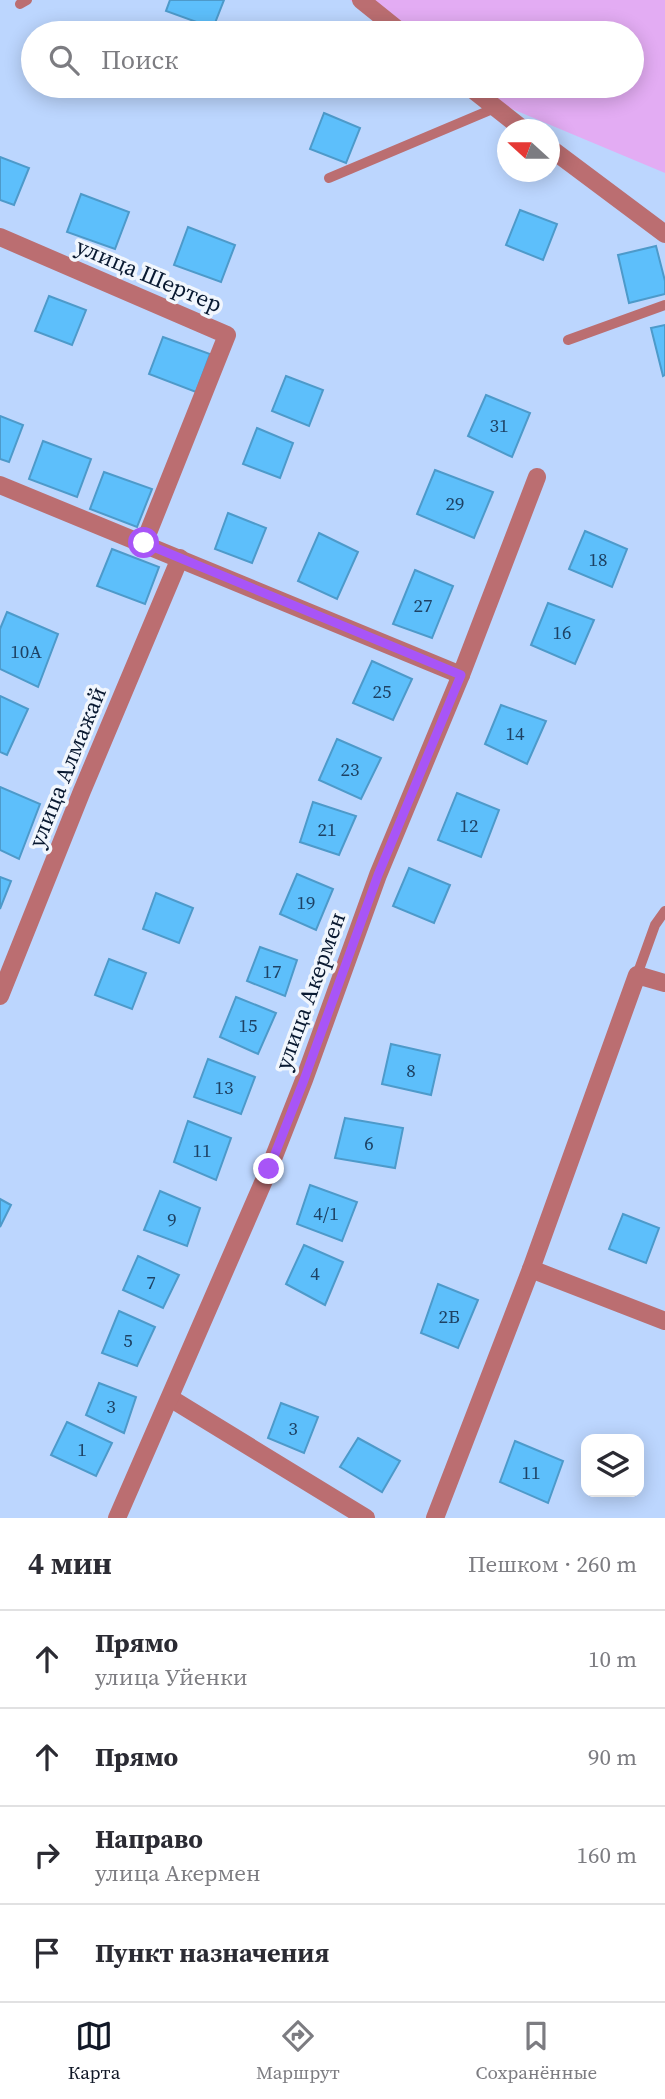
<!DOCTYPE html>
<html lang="ru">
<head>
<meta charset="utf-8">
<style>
  :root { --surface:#fff; --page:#f7f7f7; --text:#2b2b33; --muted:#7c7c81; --line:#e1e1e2; --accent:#111827 }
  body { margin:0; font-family:"Source Serif 4",serif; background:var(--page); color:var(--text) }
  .controls { position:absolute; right:21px; bottom:21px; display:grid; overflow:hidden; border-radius:14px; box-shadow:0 4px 18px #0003 }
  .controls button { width:63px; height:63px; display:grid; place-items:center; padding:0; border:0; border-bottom:2px solid var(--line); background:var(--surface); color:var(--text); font:35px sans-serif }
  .compass { position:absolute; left:497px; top:119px; width:63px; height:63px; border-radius:50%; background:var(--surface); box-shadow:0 4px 18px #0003; rotate:291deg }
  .stop { position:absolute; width:21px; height:21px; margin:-16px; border:5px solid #a855f7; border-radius:50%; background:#fff }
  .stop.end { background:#a855f7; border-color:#fff; box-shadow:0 2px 7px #0008 }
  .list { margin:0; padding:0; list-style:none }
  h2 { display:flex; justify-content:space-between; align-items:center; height:91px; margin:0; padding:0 28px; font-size:30px }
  h2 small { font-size:23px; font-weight:400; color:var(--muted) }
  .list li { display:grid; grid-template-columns:46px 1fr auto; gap:21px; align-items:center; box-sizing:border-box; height:98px; padding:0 28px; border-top:2px solid var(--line) }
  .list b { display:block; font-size:26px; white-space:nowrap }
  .list p { margin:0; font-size:23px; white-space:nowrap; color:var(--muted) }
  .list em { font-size:23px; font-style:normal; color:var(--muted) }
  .icon { flex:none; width:38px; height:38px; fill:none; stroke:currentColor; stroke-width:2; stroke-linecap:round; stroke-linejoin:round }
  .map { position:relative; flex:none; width:665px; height:1518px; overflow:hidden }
  .search { position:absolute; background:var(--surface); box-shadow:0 4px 18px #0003; left:21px; right:21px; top:21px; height:77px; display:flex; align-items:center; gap:18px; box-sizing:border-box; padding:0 24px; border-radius:38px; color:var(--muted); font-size:26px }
  .sheet { height:483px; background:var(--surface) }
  nav { display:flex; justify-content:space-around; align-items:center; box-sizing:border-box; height:98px; border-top:2px solid var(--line); background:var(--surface); font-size:19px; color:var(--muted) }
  nav a { display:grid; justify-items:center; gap:4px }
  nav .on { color:var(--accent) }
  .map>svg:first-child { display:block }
</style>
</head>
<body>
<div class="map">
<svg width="665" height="1518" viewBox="0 0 665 1518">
  <rect width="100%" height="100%" fill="#bcd6fe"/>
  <polygon fill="#e3acf3" points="350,0 665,0 665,173 457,86 632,86 632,33 389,33"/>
  <g fill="#5dbffb" stroke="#4d9aca" stroke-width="2">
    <polygon points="170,0 224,0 213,28 166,11"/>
    <polygon points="324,113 360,128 346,163 310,149"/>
    <polygon points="0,157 29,168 14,205 0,200"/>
    <polygon points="81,194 129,212 115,249 67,232"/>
    <polygon points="520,210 557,224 543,260 506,245"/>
    <polygon points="188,227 235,245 221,282 174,265"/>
    <polygon points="656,246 665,281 665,294 629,303 618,255"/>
    <polygon points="49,296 86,310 72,345 35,331"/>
    <polygon points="665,325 665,375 663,376 651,328"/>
    <polygon points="163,337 210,354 196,392 149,374"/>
    <polygon points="286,376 323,390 309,426 272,411"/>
    <polygon points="486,395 530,413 512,457 468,436"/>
    <polygon points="0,416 23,425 9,462 0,459"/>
    <polygon points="257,428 293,443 280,478 243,464"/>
    <polygon points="43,441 91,459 77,497 29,479"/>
    <polygon points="435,470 493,492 474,538 417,514"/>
    <polygon points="104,472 152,489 137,527 90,509"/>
    <polygon points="228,513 266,528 252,563 215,549"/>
    <polygon points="585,531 627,549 612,587 569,569"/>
    <polygon points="319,533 358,552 337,599 298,581"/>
    <polygon points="112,549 159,567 145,604 97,586"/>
    <polygon points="415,570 453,586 432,638 393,624"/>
    <polygon points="548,603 594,620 575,664 531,645"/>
    <polygon points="7,612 58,634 38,687 0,669 0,629"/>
    <polygon points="372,661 412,679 393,720 353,703"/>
    <polygon points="0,696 28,709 7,755 0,752"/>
    <polygon points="501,705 546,721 527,764 485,744"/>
    <polygon points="337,739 381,758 361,799 319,780"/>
    <polygon points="0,787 40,804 19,859 0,850"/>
    <polygon points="457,793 499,810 481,857 438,840"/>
    <polygon points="313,802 356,816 339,855 300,842"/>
    <polygon points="409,868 450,885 434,923 393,906"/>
    <polygon points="297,874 333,889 316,930 280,914"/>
    <polygon points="0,877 11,881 0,909"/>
    <polygon points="156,893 193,908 179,943 143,929"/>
    <polygon points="260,947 297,960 285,996 247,981"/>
    <polygon points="109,959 146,973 132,1009 95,995"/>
    <polygon points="236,997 276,1013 258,1054 220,1037"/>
    <polygon points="391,1044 440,1055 431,1095 382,1084"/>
    <polygon points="208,1059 255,1077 241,1114 194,1097"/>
    <polygon points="345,1118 403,1128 395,1168 335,1158"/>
    <polygon points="188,1121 231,1138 216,1180 174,1162"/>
    <polygon points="310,1185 357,1202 342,1241 297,1224"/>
    <polygon points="160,1191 200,1208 187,1246 144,1230"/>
    <polygon points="0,1199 11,1205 0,1227"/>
    <polygon points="623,1214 659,1228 646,1263 609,1249"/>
    <polygon points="304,1245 343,1262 325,1305 286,1284"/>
    <polygon points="138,1256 179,1275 163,1308 123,1290"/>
    <polygon points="438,1284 478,1300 458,1348 421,1333"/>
    <polygon points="119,1311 155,1327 137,1366 102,1353"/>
    <polygon points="99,1383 136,1397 124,1433 86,1415"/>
    <polygon points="281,1403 318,1417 304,1453 268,1438"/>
    <polygon points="67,1422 112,1443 96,1476 51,1455"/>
    <polygon points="358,1438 400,1461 382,1492 340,1467"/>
    <polygon points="515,1441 563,1461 548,1503 500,1482"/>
  </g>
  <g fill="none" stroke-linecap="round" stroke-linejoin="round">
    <g stroke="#bb6e71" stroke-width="10">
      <polyline points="20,4 27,0"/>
      <polyline points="329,178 495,108"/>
      <polyline points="568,340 665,305"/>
      <polyline points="637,975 655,925 665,911"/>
    </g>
    <g stroke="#bb6e71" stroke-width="18">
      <polyline points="361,0 402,33"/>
      <polyline points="468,86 524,130"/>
      <polyline points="550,148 665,234"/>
      <polyline points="0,237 227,335 144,543"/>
      <polyline points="0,485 461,675"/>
      <polyline points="0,996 82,791 180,558"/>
      <polyline points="531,1269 665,1321"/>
      <polyline points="170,1398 366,1518"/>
      <polyline points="117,1518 269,1169 304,1080 378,875 461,675 537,477"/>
      <polyline points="435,1518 531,1269 637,975 665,983"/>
    </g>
  </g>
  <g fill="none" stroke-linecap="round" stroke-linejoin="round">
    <polyline stroke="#a855f7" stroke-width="9" points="144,543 461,675 378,875 304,1080 269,1169"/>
  </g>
  <g text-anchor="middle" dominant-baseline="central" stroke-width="7" stroke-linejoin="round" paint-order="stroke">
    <g font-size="19" fill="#1e4264">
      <text x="499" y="425">31</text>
      <text x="455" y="503">29</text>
      <text x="598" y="559">18</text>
      <text x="423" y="605">27</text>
      <text x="562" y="632">16</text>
      <text x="26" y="651">10А</text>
      <text x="382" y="691">25</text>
      <text x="515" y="733">14</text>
      <text x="350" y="769">23</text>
      <text x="469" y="825">12</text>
      <text x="327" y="829">21</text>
      <text x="306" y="902">19</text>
      <text x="272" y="971">17</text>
      <text x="248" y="1025">15</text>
      <text x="411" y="1070">8</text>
      <text x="224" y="1087">13</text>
      <text x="369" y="1143">6</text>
      <text x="202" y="1150">11</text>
      <text x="326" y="1213">4/1</text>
      <text x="172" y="1219">9</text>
      <text x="315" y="1273">4</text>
      <text x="151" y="1282">7</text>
      <text x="449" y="1316">2Б</text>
      <text x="128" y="1340">5</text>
      <text x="111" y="1406">3</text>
      <text x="293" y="1428">3</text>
      <text x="82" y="1449">1</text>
      <text x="531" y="1472">11</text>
    </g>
    <g font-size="23" fill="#091931" stroke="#f1f6fd">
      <text transform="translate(149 275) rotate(23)">улица Шертер</text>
      <text transform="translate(67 767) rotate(-68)">улица Алмажай</text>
      <text transform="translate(310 991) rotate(-70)">улица Акермен</text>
    </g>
  </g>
</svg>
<div class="controls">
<button><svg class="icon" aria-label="layers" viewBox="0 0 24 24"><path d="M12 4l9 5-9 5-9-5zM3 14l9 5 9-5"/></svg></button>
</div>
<svg class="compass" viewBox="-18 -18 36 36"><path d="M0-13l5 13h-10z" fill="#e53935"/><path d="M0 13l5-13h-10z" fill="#7c7c81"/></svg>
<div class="stop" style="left:144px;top:543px"></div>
<div class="stop end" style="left:269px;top:1169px"></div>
<div class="search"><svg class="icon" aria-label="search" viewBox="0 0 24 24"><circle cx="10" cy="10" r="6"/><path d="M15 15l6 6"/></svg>Поиск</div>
</div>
<section class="sheet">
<h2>4 мин<small>Пешком · 260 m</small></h2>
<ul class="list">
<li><svg class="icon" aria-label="ahead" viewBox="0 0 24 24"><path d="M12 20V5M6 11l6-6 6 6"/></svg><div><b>Прямо</b><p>улица Уйенки</p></div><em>10 m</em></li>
<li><svg class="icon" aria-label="ahead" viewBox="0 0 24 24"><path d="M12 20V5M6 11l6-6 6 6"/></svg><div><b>Прямо</b></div><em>90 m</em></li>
<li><svg class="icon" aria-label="right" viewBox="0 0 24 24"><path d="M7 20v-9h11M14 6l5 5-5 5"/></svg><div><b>Направо</b><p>улица Акермен</p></div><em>160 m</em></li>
<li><svg class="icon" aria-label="arrive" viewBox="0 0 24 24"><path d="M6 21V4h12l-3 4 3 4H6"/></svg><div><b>Пункт назначения</b></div></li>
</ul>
</section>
<nav>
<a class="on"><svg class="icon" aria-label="map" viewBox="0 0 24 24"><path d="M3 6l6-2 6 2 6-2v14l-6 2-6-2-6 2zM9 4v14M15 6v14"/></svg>Карта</a>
<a><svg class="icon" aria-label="directions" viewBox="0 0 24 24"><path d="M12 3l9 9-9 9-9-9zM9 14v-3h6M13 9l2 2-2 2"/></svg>Маршрут</a>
<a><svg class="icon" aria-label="saved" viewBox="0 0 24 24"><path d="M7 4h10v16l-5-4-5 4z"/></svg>Сохранённые</a>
</nav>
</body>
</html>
